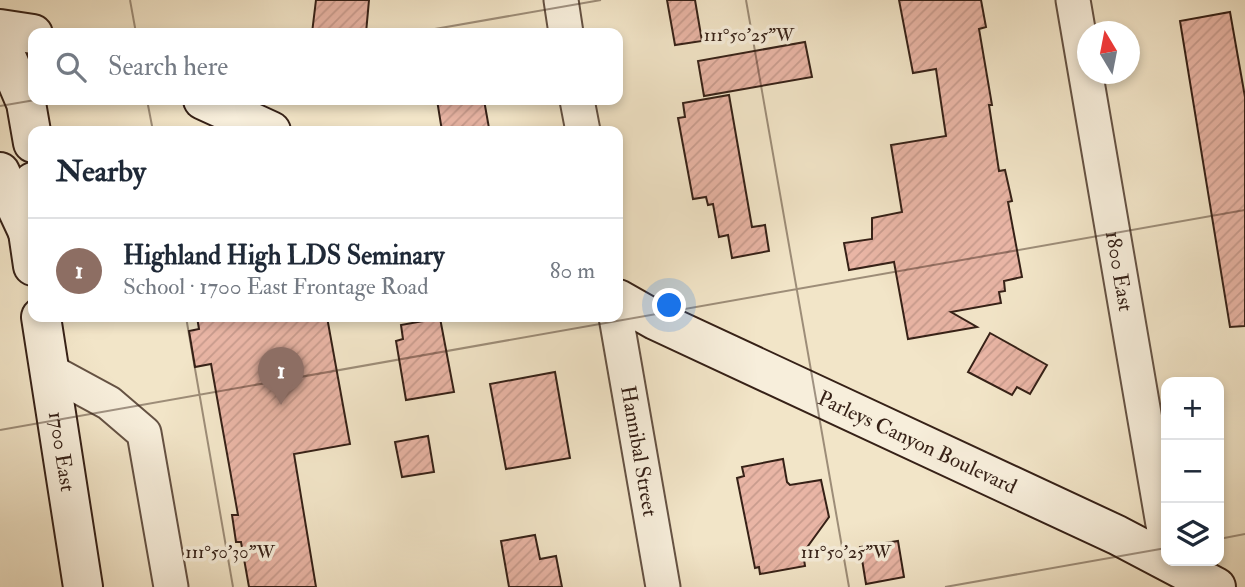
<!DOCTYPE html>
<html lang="en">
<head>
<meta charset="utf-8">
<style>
  :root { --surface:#fff; --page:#f6f6f7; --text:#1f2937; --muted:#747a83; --line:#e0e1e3; --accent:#7c3aed }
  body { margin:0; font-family:"IM FELL Double Pica",serif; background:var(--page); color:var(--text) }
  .controls { position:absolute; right:21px; bottom:21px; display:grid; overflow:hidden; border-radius:14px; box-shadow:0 4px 10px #0003 }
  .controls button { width:63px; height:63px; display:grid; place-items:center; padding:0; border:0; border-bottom:2px solid var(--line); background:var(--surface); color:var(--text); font:35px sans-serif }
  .compass { position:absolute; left:1077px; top:21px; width:63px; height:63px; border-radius:50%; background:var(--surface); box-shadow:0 4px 10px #0003; rotate:350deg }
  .you { position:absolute; left:670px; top:306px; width:24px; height:24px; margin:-18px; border:5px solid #fff; border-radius:50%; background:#1a73e8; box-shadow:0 0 0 10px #1a73e833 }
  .badge { display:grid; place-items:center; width:46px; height:46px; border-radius:50%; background:var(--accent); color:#fff; font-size:23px; font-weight:700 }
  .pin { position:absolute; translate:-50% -58px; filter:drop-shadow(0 2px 4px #0008) }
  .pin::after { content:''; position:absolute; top:37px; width:24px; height:21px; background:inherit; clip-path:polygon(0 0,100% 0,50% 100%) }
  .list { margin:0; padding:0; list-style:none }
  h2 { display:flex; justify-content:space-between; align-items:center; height:91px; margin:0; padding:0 28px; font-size:30px }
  h2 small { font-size:23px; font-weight:400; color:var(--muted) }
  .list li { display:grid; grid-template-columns:46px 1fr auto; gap:21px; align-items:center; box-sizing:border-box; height:105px; padding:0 28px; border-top:2px solid var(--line) }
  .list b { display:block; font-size:26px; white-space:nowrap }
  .list p { margin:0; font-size:23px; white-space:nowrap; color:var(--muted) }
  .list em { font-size:23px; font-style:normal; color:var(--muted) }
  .icon { flex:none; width:38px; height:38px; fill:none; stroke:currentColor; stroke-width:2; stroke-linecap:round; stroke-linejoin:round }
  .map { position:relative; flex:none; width:1245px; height:587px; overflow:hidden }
  .search { position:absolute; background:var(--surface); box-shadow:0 4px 10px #0003; left:28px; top:28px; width:595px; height:77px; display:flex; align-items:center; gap:18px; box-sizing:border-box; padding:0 24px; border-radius:14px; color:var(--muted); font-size:26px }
  .panel { position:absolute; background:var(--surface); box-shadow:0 4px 10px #0003; left:28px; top:126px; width:595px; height:196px; border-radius:14px }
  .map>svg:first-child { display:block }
</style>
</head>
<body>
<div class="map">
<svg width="1245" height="587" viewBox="0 0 1245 587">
  <defs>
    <pattern id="building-hatch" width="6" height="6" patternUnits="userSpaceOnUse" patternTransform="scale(1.75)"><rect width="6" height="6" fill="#e9b5a5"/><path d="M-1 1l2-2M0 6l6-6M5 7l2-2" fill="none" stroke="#c89b8d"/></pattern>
  </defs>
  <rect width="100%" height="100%" fill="#f2e5c8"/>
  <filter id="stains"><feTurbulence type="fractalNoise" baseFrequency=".00286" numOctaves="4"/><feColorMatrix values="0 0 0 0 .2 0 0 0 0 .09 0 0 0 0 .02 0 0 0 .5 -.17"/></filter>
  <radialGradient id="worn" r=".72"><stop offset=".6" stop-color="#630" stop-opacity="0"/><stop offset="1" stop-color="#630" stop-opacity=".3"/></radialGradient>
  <g fill="url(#building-hatch)" stroke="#362117" stroke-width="2">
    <polygon points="316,0 369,0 366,33 312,33"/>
    <polygon points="667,0 695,0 702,41 675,45"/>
    <polygon points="899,0 981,0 986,27 979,29 992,105 989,105 999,171 1005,170 1012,201 1008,202 1022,277 1004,281 1005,291 999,292 1001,303 951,312 977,327 908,339 894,262 849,270 844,243 872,239 872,218 902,212 891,145 946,136 936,69 913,73"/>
    <polygon points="1230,12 1245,97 1245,326 1230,327 1180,21"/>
    <polygon points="805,42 812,77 704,96 698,61"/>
    <polygon points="729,95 752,227 765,225 769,251 732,258 728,235 719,237 713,204 708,205 706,197 693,199 678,118 685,117 683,103"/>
    <polygon points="437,100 484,100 489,128 442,131"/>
    <polygon points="197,317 327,317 350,444 294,454 316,587 249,587 241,542 236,542 232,515 238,515 211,364 195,367 189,331 199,329"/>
    <polygon points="440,318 454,392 406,400 396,341 403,339 401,325"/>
    <polygon points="990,333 1047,365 1030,394 1017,387 1012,395 968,372"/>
    <polygon points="555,372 570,458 506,469 490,384"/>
    <polygon points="428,436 434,472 402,477 395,442"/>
    <polygon points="783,459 787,482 790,485 821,480 829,517 803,553 805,566 760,574 759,567 755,568 737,478 744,476 742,467"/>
    <polygon points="535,535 540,559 556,556 562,587 509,587 501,541"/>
    <polygon points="898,541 904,577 866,584 860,547"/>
  </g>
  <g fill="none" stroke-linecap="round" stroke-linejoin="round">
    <defs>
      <g id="street">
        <polyline points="561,0 566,33"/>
        <path id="s1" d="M1073 0 1166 542"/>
        <polyline points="577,100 583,131"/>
        <path id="s2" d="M616 317 663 587"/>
        <polyline points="50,371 109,403 144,433 171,587"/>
      </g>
      <g id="secondary">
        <polyline points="0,29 33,34"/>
        <polyline points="0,42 26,103 33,143"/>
        <polyline points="203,100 271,131"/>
        <polyline points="0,172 28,232"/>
        <polyline points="33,182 28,232 33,266"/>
        <path id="s3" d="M618 299 655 320 1117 535 1216 587"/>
        <path id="s4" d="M41 317 83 587"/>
      </g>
    </defs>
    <use href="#street" stroke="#655243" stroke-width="37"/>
    <use href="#secondary" stroke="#362117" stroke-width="42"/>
    <use href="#street" stroke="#f7eedb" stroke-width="33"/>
    <use href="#secondary" stroke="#f7eedb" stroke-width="38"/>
  </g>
  <path fill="none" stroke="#362117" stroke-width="2" stroke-opacity="0.45" d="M130 0 136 33M746 0 849 587M412 33 601 0M147 100 153 131M0 106 35 100M186 317 233 587M0 430 1245 210M1219 539 1245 534M945 587 1166 548"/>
  <g text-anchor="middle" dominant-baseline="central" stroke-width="7" stroke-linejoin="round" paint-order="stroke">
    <g font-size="21" fill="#362117" stroke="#f7eedb">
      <text stroke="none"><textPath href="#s1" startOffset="275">1800 East</textPath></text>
      <text stroke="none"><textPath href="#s3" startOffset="332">Parleys Canyon Boulevard</textPath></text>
      <text stroke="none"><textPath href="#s4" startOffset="136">1700 East</textPath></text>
      <text stroke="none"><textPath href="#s2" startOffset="136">Hannibal Street</textPath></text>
    </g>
  </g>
  <g font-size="18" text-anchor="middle" fill="#362117" stroke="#f7eedb" stroke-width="7" stroke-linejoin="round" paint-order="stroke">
    <text x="749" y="41">111°50'25"W</text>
    <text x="230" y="558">111°50'30"W</text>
    <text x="846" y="558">111°50'25"W</text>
  </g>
  <rect width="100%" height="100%" filter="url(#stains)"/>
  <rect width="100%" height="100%" fill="url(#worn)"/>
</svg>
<div class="controls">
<button>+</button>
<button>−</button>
<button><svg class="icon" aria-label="layers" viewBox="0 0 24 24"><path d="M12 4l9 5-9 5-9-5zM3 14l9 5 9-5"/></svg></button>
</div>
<svg class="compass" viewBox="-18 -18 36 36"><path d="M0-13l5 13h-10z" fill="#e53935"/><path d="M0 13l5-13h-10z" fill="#747a83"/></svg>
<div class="you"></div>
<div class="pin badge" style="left:281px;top:405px;background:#8d6e63">1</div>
<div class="search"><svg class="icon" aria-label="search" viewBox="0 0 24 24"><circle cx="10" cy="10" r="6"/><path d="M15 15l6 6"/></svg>Search here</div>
<section class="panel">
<h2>Nearby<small></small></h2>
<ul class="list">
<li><span class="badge" style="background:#8d6e63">1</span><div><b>Highland High LDS Seminary</b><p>School · 1700 East Frontage Road</p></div><em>80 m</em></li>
</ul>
</section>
</div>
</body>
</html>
